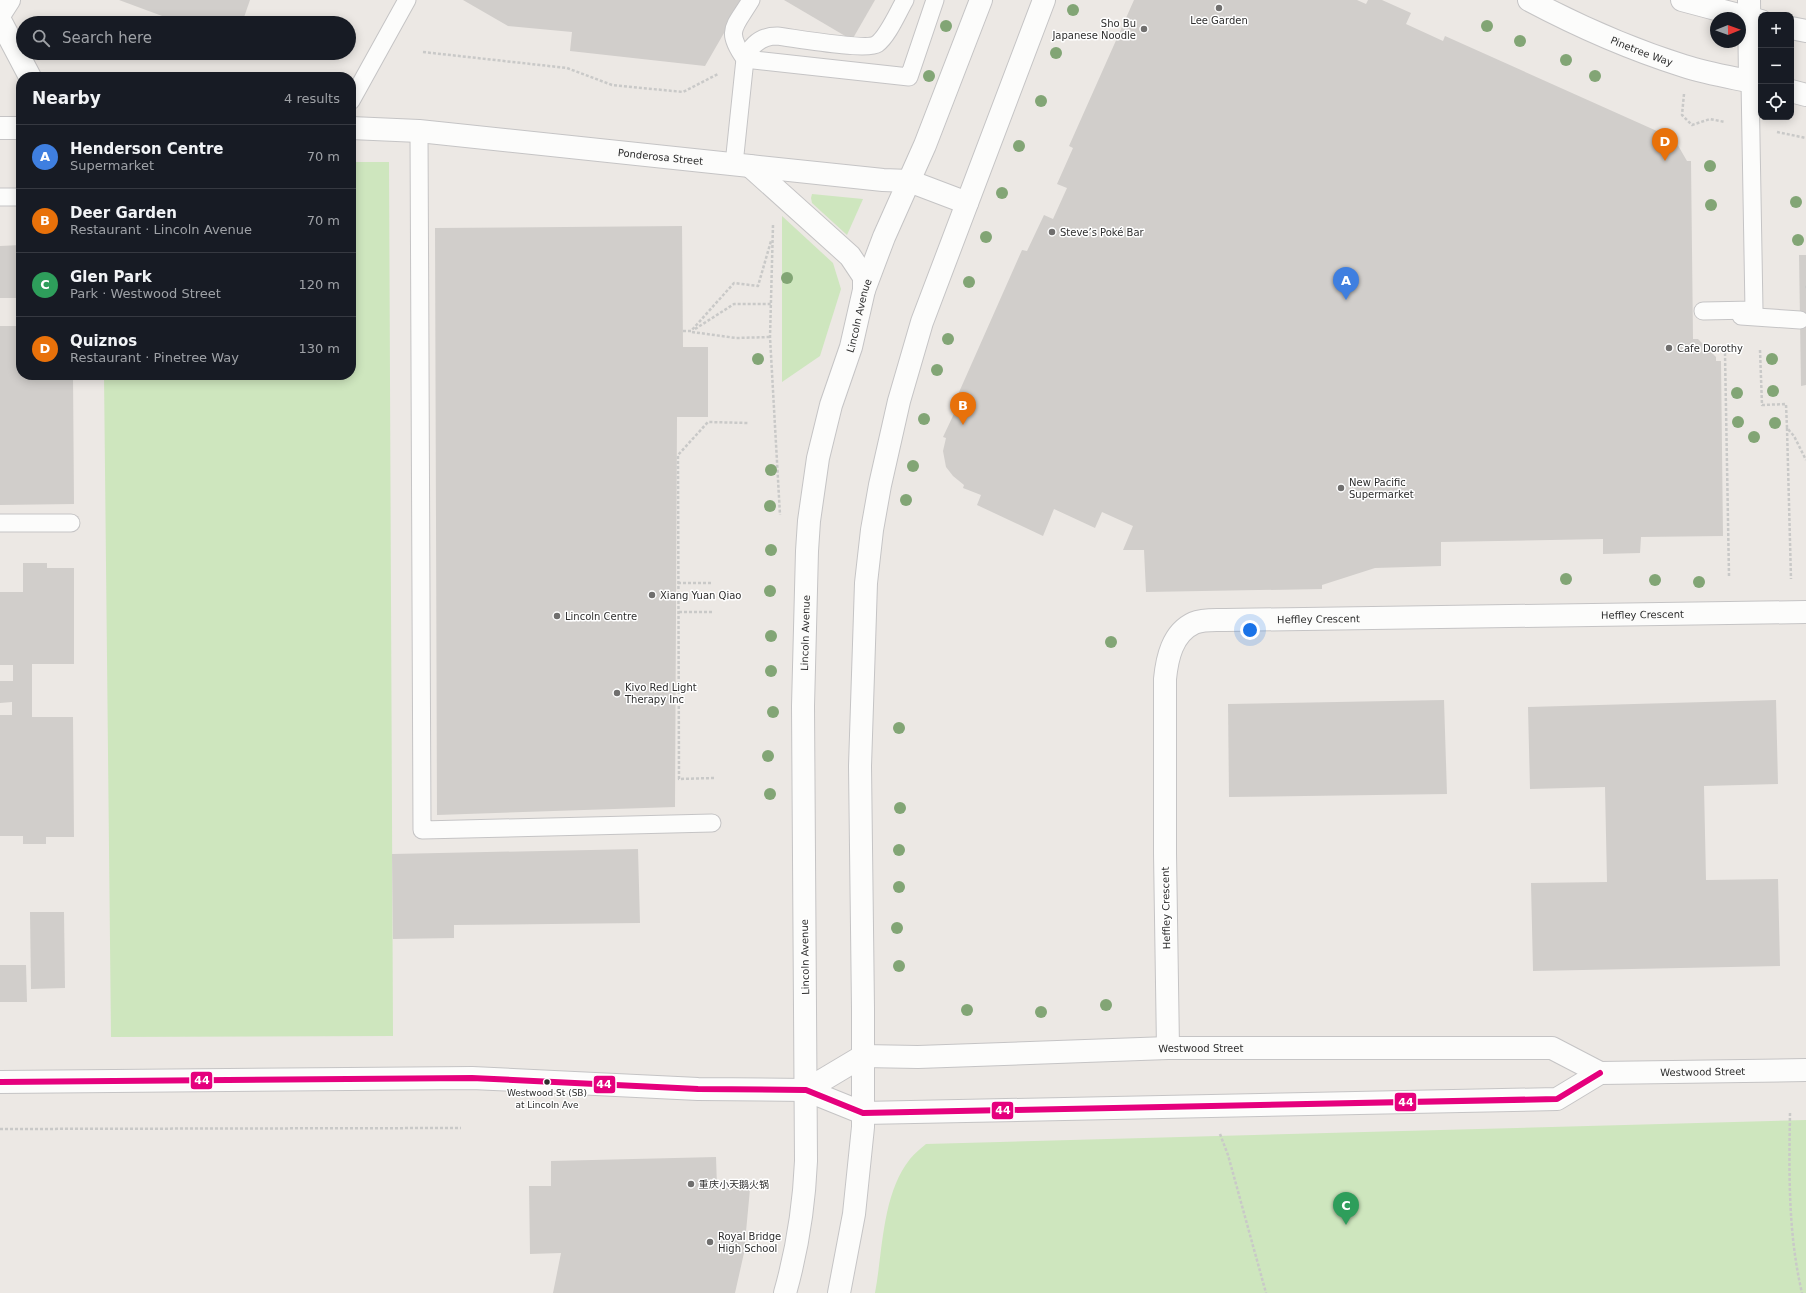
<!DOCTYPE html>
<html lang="en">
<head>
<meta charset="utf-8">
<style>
  :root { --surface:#171b24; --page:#242831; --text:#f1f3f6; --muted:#9ea1a6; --line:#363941; --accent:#1a73e8 }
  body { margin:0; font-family:"DejaVu Sans","Noto Sans SC",sans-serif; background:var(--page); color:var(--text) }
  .controls { position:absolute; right:12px; top:12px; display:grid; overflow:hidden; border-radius:8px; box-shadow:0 2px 10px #0003 }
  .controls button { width:36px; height:36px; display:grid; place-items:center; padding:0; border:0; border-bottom:1px solid var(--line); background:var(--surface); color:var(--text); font:20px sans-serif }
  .compass { position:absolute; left:1710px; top:12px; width:36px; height:36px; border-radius:50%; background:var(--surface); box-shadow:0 2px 10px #0003; rotate:89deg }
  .you { position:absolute; left:1250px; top:630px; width:14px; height:14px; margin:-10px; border:3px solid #fff; border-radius:50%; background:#1a73e8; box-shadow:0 0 0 6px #1a73e833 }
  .badge { display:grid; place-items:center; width:26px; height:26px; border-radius:50%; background:var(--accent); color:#fff; font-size:13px; font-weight:700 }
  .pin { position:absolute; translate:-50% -33px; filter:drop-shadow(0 1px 2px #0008) }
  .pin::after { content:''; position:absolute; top:21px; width:14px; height:12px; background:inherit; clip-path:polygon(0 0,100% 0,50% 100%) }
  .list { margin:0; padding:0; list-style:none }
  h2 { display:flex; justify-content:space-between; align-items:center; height:52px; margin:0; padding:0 16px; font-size:17px }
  h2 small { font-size:13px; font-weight:400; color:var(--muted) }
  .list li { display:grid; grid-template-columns:26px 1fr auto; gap:12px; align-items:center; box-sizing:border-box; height:64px; padding:0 16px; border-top:1px solid var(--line) }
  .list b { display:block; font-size:15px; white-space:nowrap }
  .list p { margin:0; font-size:13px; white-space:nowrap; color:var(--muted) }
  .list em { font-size:13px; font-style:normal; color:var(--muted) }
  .icon { flex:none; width:22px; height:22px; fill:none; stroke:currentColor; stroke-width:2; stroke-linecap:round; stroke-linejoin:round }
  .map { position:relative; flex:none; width:1806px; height:1293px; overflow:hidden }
  .search { position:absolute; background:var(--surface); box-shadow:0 2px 10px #0003; left:16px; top:16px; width:340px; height:44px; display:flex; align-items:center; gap:10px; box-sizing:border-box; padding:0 14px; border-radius:22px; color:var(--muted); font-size:15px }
  .panel { position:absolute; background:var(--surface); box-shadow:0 2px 10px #0003; left:16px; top:72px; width:340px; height:308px; border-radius:16px }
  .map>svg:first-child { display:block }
</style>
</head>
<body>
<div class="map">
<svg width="1806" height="1293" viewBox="0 0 1806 1293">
  <rect width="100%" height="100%" fill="#ece8e4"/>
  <g fill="#cee6be">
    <polygon points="351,162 389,162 393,1036 111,1037 104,375 351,375"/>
    <polygon points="812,194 863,199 847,235 812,203 811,198"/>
    <polygon points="782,216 833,263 841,289 820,356 782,382"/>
    <path d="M1806 1120V1293H875C883 1250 882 1194 910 1159 914 1154 920 1149 926 1144Z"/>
  </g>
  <g fill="#d1cecb">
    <polygon points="119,0 250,0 242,23 181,23"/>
    <polygon points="463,0 743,0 705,66 570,51 572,32 508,26"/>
    <polygon points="784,0 875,0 852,40"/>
    <polygon points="1134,0 1357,0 1366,4 1368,0 1382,0 1411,13 1406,24 1443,41 1445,36 1677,140 1676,142 1687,161 1691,161 1693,339 1698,339 1716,357 1716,361 1721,361 1723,536 1641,537 1640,553 1603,554 1603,539 1441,542 1441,566 1375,568 1322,585 1322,589 1146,592 1144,550 1123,550 1133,526 1102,512 1095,528 1054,509 1043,536 977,505 981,495 963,488 964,485 953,476 946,467 943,451 946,438 943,437 960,401 956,399 1022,250 1027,251 1044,215 1053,219 1067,188 1057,184 1073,148 1069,146"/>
    <polygon points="682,226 683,347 708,347 708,417 677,417 675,807 437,815 435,228"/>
    <polygon points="21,245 21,298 0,298 0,246"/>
    <polygon points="1799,255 1806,255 1806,385 1801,386"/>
    <polygon points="0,326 21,326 21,375 73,375 74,504 0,505"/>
    <polygon points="23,563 47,563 47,568 74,568 74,664 32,664 32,717 73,717 74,837 46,837 46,844 23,844 23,836 0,836 0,715 12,715 12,702 0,703 0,681 13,681 13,665 0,665 0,592 23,592"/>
    <polygon points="1444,700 1447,794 1229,797 1228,704"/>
    <polygon points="1776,700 1778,784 1704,786 1706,880 1778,879 1780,966 1533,971 1531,883 1607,882 1605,787 1530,789 1528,707"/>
    <polygon points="638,849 640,923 454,925 454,938 393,939 392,854"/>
    <polygon points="30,912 64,912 65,988 31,989"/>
    <polygon points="0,965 26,965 27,1002 0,1002"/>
    <polygon points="716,1157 717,1187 750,1189 744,1253 735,1293 553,1293 561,1253 530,1254 529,1186 551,1186 551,1161"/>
  </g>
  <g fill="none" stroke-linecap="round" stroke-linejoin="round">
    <defs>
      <g id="service">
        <path d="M751 0C735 27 724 30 745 59L909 77 935 0"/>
        <polyline points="351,101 407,0"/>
        <polyline points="419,131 422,830 712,823"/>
        <path d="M734 164 745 59C751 45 761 36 777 36 794 38 867 51 877 44 888 36 898 12 905 0"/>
        <polyline points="0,197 21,197"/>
        <polyline points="1703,311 1754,310 1750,81"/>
        <polyline points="1741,316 1800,320"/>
        <polyline points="0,523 71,523"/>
      </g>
      <g id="minor">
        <polyline points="1749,0 1750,81"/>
        <polyline points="0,14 9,0"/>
        <path id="s1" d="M1168 1048 1165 853V679C1167 659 1172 633 1194 623 1203 619 1215 620 1225 620L1806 612"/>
      </g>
      <g id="tertiary">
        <polyline points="0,20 30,77"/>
        <polyline points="0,128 21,128"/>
        <path id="s2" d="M351 128 419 131 750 166 883 180 909 181 967 203"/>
        <polyline points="750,166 850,256 864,277 864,290"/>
        <path id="s3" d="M863 1056 918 1057 1168 1048H1552L1600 1073 1806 1070"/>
        <polyline points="806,1090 863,1113 1557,1099 1600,1073"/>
      </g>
      <g id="secondary">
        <path id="s4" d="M1529 0C1578 26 1630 49 1684 66 1709 74 1735 78 1761 84"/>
        <polyline points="1682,0 1761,21"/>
        <polyline points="1791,28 1806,31"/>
        <polyline points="1791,91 1806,95"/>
        <polyline points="0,1082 472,1078 698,1089 806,1090 863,1056"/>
        <path id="s5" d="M785 1293C798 1247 804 1208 806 1161L803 706 807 551 809 521 818 458 831 405 851 347 864 290 884 237 925 145 981 0"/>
        <polyline points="839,1293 854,1214 863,1127 863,1009 860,766 866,583 872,530 880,485 899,401 922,322 1044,0"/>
      </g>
    </defs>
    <use href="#service" stroke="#c5c4c5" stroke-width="19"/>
    <use href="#minor" stroke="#c5c4c5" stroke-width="24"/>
    <use href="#tertiary" stroke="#c5c4c5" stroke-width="24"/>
    <use href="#secondary" stroke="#c5c4c5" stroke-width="24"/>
    <g stroke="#c9c9c8" stroke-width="2.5" stroke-dasharray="3 2" stroke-linecap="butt">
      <polyline points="423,52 567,68 612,85 683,92 718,74"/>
      <polyline points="1684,94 1682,115 1692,125 1710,119 1725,122"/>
      <polyline points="1777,132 1806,138"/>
      <polyline points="773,225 770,337 780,515"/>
      <polyline points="1805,287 1806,287"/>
      <polyline points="695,329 734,304 771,304"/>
      <polyline points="683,331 691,331 734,283 758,286 771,241"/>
      <polyline points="692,332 736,338 770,337"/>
      <polyline points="1760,350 1762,405 1786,404 1787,428 1794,436 1806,460"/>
      <polyline points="1725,353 1729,576"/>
      <polyline points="1787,428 1791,579"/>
      <polyline points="678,583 713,583"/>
      <polyline points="679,612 713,612"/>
      <polyline points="714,778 679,779 678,455 708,422 749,423"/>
      <path d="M1790 1113C1789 1173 1788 1233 1802 1293"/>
      <polyline points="0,1129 461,1128"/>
      <polyline points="1220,1134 1228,1155 1266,1293"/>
    </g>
    <use href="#service" stroke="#fcfcfb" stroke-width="17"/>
    <use href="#minor" stroke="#fcfcfb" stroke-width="22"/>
    <use href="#tertiary" stroke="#fcfcfb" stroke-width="22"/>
    <use href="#secondary" stroke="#fcfcfb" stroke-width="22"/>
    <defs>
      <polyline id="bus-1" points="0,1082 472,1078 698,1089 806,1090 863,1113 1557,1099 1600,1073"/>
    </defs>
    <use href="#bus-1" stroke="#fff" stroke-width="9"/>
    <use href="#bus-1" stroke="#e5007d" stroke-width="6"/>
  </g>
  <g fill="#82a575">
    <circle cx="1073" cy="10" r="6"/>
    <circle cx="946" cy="26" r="6"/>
    <circle cx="1487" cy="26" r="6"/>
    <circle cx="1520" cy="41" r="6"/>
    <circle cx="1056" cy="53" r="6"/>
    <circle cx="1566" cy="60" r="6"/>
    <circle cx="929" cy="76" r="6"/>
    <circle cx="1595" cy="76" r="6"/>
    <circle cx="1041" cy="101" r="6"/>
    <circle cx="1019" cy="146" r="6"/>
    <circle cx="1710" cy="166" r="6"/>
    <circle cx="1002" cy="193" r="6"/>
    <circle cx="1796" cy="202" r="6"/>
    <circle cx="1711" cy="205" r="6"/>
    <circle cx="986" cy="237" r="6"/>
    <circle cx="1798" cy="240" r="6"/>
    <circle cx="787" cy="278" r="6"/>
    <circle cx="969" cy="282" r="6"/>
    <circle cx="948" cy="339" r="6"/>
    <circle cx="758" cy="359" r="6"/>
    <circle cx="1772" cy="359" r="6"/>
    <circle cx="937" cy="370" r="6"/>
    <circle cx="1773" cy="391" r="6"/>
    <circle cx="1737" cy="393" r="6"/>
    <circle cx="924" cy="419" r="6"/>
    <circle cx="1738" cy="422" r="6"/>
    <circle cx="1775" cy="423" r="6"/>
    <circle cx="1754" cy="437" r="6"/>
    <circle cx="913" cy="466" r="6"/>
    <circle cx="771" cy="470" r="6"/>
    <circle cx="906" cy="500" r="6"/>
    <circle cx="770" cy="506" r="6"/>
    <circle cx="771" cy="550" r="6"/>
    <circle cx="1566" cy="579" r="6"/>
    <circle cx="1655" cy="580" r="6"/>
    <circle cx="1699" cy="582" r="6"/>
    <circle cx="770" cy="591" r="6"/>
    <circle cx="771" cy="636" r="6"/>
    <circle cx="1111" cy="642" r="6"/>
    <circle cx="771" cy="671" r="6"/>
    <circle cx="773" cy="712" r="6"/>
    <circle cx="899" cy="728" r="6"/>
    <circle cx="768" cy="756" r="6"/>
    <circle cx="770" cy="794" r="6"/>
    <circle cx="900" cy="808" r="6"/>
    <circle cx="899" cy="850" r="6"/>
    <circle cx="899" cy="887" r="6"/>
    <circle cx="897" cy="928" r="6"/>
    <circle cx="899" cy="966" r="6"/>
    <circle cx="1106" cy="1005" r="6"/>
    <circle cx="967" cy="1010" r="6"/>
    <circle cx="1041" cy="1012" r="6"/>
  </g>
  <g fill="#706f6e" stroke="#fff" stroke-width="1.5">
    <circle cx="1219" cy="8" r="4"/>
    <circle cx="1144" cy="29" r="4"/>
    <circle cx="1052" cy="232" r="4"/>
    <circle cx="1669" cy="348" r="4"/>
    <circle cx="1341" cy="488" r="4"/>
    <circle cx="652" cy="595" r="4"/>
    <circle cx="557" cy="616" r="4"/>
    <circle cx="617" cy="693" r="4"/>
    <circle cx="691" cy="1184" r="4"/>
    <circle cx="710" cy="1242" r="4"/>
  </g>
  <circle fill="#2e2e2e" stroke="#fff" stroke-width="1.5" cx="547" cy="1082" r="3.5"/>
  <g text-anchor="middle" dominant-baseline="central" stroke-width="3" stroke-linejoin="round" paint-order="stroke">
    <g font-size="9" fill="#2e2e2e" stroke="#fff">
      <text x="547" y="1093">Westwood St (SB)<tspan x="547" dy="12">at Lincoln Ave</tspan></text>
    </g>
    <g font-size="10" fill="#2e2e2e" stroke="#fff" text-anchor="start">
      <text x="1219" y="20" text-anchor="middle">Lee Garden</text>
      <text x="1136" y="23" text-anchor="end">Sho Bu<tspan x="1136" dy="12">Japanese Noodle</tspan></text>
      <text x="1060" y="232">Steve’s Poké Bar</text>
      <text x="1677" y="348">Cafe Dorothy</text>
      <text x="1349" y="482">New Pacific<tspan x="1349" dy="12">Supermarket</tspan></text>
      <text x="660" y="595">Xiang Yuan Qiao</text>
      <text x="565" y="616">Lincoln Centre</text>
      <text x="625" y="687">Kivo Red Light<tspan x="625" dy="12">Therapy Inc</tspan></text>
      <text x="699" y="1184">重庆小天鹅火锅</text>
      <text x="718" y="1236">Royal Bridge<tspan x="718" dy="12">High School</tspan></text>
    </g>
    <g font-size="10" fill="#2e2e2e" stroke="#fff">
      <text stroke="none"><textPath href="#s4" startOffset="124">Pinetree Way</textPath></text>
      <text stroke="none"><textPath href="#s2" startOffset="311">Ponderosa Street</textPath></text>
      <text stroke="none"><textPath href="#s5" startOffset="986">Lincoln Avenue</textPath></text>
      <text stroke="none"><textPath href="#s1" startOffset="884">Heffley Crescent</textPath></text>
      <text stroke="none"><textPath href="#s1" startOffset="560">Heffley Crescent</textPath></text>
      <text stroke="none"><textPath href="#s5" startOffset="662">Lincoln Avenue</textPath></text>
      <text transform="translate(1166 908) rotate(-91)">Heffley Crescent</text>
      <text transform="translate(805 957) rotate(-91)">Lincoln Avenue</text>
      <text stroke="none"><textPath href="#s3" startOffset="338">Westwood Street</textPath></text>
      <text stroke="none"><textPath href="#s3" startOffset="846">Westwood Street</textPath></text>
    </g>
  </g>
  <g stroke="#fff" stroke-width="1.5">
    <rect x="190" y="1071" width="23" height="19" rx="4" fill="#e5007d"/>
    <rect x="593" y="1075" width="23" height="19" rx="4" fill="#e5007d"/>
    <rect x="1394" y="1092" width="23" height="20" rx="4" fill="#e5007d"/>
    <rect x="991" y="1101" width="23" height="19" rx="4" fill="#e5007d"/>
  </g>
  <g font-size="11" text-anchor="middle" font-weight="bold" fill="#fff">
    <text x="202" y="1084">44</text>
    <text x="604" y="1088">44</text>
    <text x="1406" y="1106">44</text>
    <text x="1003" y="1114">44</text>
  </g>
</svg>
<div class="controls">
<button>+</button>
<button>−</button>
<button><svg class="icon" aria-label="locate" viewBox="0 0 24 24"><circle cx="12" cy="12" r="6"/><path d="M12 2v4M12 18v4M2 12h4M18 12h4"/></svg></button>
</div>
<svg class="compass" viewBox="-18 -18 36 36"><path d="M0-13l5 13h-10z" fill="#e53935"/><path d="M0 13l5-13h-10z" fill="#9ea1a6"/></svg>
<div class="you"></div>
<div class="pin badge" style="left:1346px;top:300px;background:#3f7fe0">A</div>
<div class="pin badge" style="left:963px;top:425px;background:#e8710a">B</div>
<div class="pin badge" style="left:1346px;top:1225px;background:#2e9e5b">C</div>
<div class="pin badge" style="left:1665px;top:161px;background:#e8710a">D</div>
<div class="search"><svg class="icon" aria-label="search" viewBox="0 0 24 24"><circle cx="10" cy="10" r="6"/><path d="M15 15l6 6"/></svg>Search here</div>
<section class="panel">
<h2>Nearby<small>4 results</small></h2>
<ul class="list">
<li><span class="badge" style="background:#3f7fe0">A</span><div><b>Henderson Centre</b><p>Supermarket</p></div><em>70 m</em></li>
<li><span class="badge" style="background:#e8710a">B</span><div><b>Deer Garden</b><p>Restaurant · Lincoln Avenue</p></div><em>70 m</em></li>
<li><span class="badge" style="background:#2e9e5b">C</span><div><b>Glen Park</b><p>Park · Westwood Street</p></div><em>120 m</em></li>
<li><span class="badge" style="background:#e8710a">D</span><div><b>Quiznos</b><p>Restaurant · Pinetree Way</p></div><em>130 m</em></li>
</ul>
</section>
</div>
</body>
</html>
